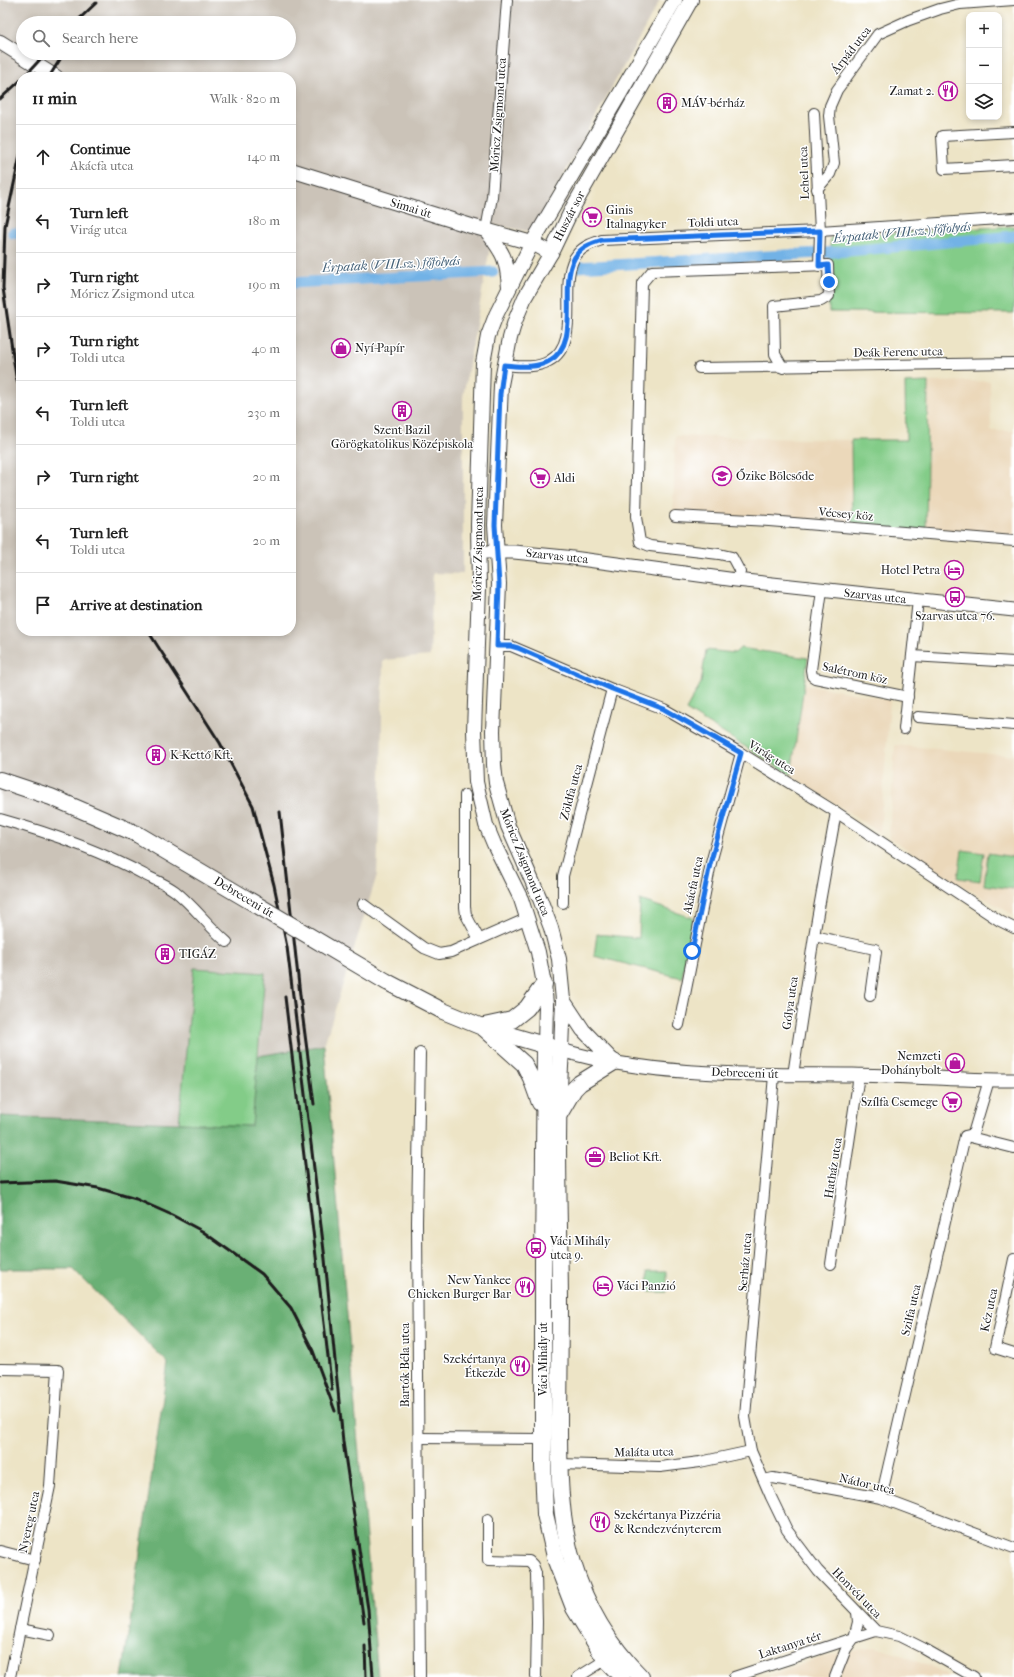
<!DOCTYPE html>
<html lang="en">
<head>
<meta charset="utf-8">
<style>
  :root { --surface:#fff; --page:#f6f6f6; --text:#222; --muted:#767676; --line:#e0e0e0 }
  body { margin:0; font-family:"IM FELL French Canon",serif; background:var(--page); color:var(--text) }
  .controls { position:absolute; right:12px; top:12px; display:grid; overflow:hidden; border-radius:8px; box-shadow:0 2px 6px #0003 }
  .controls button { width:36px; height:36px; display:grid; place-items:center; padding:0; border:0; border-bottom:1px solid var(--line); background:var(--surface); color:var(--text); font:20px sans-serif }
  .stop { position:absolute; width:12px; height:12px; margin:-9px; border:3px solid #1a73e8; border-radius:50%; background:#fff }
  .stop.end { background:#1a73e8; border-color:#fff; box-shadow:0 1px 4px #0008 }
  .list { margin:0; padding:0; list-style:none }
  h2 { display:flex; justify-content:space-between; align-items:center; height:52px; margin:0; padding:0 16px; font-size:17px }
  h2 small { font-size:13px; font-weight:400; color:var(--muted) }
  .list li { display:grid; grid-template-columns:26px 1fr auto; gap:12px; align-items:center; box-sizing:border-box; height:64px; padding:0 16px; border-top:1px solid var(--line) }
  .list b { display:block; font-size:15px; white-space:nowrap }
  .list p { margin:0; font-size:13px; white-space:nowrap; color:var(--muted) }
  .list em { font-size:13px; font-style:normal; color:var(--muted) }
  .icon { flex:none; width:22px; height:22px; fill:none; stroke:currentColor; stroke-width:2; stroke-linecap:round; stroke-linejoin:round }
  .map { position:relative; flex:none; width:1014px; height:1677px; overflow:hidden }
  .search { position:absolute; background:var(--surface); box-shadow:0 2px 6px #0003; left:16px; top:16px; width:280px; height:44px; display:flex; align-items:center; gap:10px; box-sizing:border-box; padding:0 14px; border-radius:22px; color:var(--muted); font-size:15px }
  .panel { position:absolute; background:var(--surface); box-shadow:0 2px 6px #0003; left:16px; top:72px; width:280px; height:564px; border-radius:16px }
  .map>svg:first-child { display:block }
</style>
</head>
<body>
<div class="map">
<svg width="1014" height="1677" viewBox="0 0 1014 1677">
  <rect width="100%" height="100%" fill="#fff"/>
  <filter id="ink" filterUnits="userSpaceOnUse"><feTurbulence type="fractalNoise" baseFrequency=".025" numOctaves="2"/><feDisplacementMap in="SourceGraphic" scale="8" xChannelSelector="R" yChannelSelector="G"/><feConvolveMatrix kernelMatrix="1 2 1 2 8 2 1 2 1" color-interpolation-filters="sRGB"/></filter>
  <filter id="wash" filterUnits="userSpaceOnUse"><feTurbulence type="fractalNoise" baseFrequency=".012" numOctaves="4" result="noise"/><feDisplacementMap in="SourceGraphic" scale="16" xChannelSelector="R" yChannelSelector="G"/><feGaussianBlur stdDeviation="0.9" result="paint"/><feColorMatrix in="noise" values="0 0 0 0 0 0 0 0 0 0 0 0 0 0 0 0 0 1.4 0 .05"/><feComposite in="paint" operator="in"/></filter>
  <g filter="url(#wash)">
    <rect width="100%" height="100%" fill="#ede4c6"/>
    <g fill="#ebd8ba">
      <polygon points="990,381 991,431 1014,431 1014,541 926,534 928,382"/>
      <polygon points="675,436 851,440 852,523 673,514"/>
      <polygon points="804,684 890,700 880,833 791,775"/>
      <polygon points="895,745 1014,756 1014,915 952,880 889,837"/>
      <polygon points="876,1647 930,1665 950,1677 763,1677 830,1655"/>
    </g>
    <path fill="#cbc3b8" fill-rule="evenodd" d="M0 0H660L532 232 494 225 463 397V574L433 573 430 656 383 660 381 776 377 875 324 1045 258 1056 252 1126 0 1116ZM23 23H289V53H23ZM21 77H291V631H21Z"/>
    <g fill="#83cc88" stroke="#507452">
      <polygon points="1014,226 1014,313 829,312 828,265 831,237"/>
      <polygon points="928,382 926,534 852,523 851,440 906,440 905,383"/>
      <polygon points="740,648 808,658 791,775 686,710 701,683 706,650 735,653"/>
      <polygon points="962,850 984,853 980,881 958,878"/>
      <polygon points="988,853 1014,857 1014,889 984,885"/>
      <polygon points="640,900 693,918 682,978 594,956 597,934 639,938"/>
      <polygon points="194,968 265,973 252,1126 179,1123"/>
      <polygon points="648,1271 667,1271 667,1292 649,1292"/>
    </g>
    <polygon fill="#6ab074" stroke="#436648" points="324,1045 378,1677 122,1677 168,1363 73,1269 0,1269 0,1116 252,1126 258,1056"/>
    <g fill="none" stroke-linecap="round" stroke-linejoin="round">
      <g stroke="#72b2e6" stroke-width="11">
        <polyline points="13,233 21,234"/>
        <polyline points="577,267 837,252 1014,236"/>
        <polyline points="291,283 493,272"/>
      </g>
    </g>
  </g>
  <g filter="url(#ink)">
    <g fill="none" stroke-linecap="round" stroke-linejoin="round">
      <defs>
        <g id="minor">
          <polyline points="814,113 820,231 819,266"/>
          <polyline points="1014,132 942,136 944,169 1014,165"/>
          <polyline points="817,189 830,174 834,163 829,116 830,106 837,90 878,34 909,20 940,9 960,4 1014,0"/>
          <polyline points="486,230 492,197 507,0"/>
          <path d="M504 365C518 366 536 369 549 361 585 341 555 279 578 253 584 246 593 243 602 240L820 231 1014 218"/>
          <polyline points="699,368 1014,363"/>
          <polyline points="675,516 769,521 1014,541"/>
          <polyline points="736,580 740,572 732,557 719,554 650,546 640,542 636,517 642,283 652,271 828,265 829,296 821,301 774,306 775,354 783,368"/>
          <polyline points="822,590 811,670 812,676 815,678 908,697"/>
          <polyline points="497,646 511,646 518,649 612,689 664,709 741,753 836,812 1000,921 1014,928"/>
          <polyline points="912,656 1014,662"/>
          <polyline points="918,717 1014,725"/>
          <polyline points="904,729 918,600"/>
          <polyline points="465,795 465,907 466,915 479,939"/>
          <path d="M0 819C50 833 99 850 145 875 155 880 166 884 175 891 194 906 208 926 227 942"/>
          <polyline points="563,903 563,876 612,689"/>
          <polyline points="363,904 424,948 439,954 451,952 528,918"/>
          <polyline points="814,936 875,949 876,952 870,996"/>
          <polyline points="679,1025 711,863 741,753"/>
          <polyline points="420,1053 417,1222 420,1677"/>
          <polyline points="774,1075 745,1417 751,1451 771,1497 787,1530 818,1571 876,1631 899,1636 923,1648 974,1677"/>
          <polyline points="793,1075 814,936 836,812"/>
          <polyline points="973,1134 989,1080"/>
          <polyline points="966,1136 1014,1148"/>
          <polyline points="1014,1259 995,1348 1014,1354"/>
          <polyline points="831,1264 859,1075"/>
          <polyline points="0,1369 58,1370 50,1486 10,1677"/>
          <polyline points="419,1438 543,1439"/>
          <polyline points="560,1464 660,1467 700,1462 751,1451"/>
          <polyline points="764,1480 773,1478 881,1498 1014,1548"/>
          <polyline points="881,1498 965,1136 973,1134"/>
          <polyline points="488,1519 488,1560 529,1561 533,1565 536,1573 537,1622 536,1677"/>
          <polyline points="0,1551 35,1560"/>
          <polyline points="20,1629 50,1635"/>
          <polyline points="578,1677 610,1657"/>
          <polyline points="734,1677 854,1638 858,1622 857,1612"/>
          <polyline points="835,1677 846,1649 854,1638 876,1631"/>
        </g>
        <g id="tertiary">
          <polyline points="478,552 514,552 565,557 736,580 1014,610"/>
          <path d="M561 1050C655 1078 756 1074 853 1075 907 1076 960 1080 1014 1080"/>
        </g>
        <g id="secondary">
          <polyline points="0,42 56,77"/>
          <polyline points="291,170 471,226 532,243 551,253"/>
          <path d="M486 230C503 253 507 258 509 287"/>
          <polyline points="563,1000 583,1030 614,1062"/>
          <polyline points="545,1046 546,1004 544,984 538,952 521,899 494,844 486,825 476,782 474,731 479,587 478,525 483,363 488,336 496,315 532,243 675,0"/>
          <polyline points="561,1050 563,1000 559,959 551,928 540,899 508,826 496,783 494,765 493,731 499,584 495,525 501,385 510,338 515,321 525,297 551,253 572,209 691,0"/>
        </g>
        <g id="primary">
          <polyline points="0,780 51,797 137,834"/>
          <path d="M387 982 443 1011 482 1027 561 1050C555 1136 560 1223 560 1310 560 1347 559 1384 559 1421 559 1469 559 1517 573 1563 586 1606 610 1646 641 1677"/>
          <polyline points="484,1026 512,1020 527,1008 544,984"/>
          <polyline points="485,1029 524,1064 531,1078 540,1103"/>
          <polyline points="545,1046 543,1261 543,1466 545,1514 556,1561 574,1608 605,1659 622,1677"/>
          <polyline points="560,1113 574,1089 580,1083 614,1062"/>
        </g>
      </defs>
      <use href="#minor" stroke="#3b3a36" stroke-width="12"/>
      <use href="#tertiary" stroke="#3b3a36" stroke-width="15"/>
      <use href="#secondary" stroke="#3b3a36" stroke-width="16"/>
      <use href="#primary" stroke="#3b3a36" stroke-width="18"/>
      <use href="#minor" stroke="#fff" stroke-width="10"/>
      <use href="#tertiary" stroke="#fff" stroke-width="13"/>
      <use href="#secondary" stroke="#fff" stroke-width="14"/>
      <use href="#primary" stroke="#fff" stroke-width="16"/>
      <g stroke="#1c1c1c" stroke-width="3">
        <polyline points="75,23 96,3"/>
        <polyline points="24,77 46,53"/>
        <polyline points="49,77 64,53"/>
        <polyline points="0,99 21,80"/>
        <polyline points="21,151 5,226 3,288 16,376 21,393"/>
        <polyline points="148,631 220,743 253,806 274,885 287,947 290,971 325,1259 343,1442 368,1609 373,1677"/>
        <polyline points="280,812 301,1004 314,1104"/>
        <polyline points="285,997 332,1390"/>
        <polyline points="0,1183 55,1181 98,1188 136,1199 172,1215 202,1231 262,1274 291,1308 313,1351 335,1411"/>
        <polyline points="353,1550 364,1622"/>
        <polyline points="365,1646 366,1677"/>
      </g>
      <defs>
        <polyline id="primary-bridge" points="137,834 387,982"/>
      </defs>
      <use href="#primary-bridge" stroke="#3b3a36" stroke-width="18" stroke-linecap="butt"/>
      <use href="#primary-bridge" stroke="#fff" stroke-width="16"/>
    </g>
  </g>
  <g fill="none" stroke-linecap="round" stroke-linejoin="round" filter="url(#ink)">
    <path stroke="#1a73e8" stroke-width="5" d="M692 951 710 864 741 753 664 709 612 689 518 648 511 646H497L499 584 495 525 500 394 504 365C518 366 536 369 549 361 585 341 555 279 578 253 584 246 593 243 602 240L820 231 819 266 828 265 829 282"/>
  </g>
  <defs>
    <symbol id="restaurant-ring" viewBox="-11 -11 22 22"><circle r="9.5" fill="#fff" stroke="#b5179e" stroke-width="1.5"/><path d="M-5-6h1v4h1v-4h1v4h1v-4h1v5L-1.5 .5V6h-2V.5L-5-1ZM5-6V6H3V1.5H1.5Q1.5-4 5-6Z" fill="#b5179e"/></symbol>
    <symbol id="building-ring" viewBox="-11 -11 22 22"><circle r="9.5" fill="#fff" stroke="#b5179e" stroke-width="1.5"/><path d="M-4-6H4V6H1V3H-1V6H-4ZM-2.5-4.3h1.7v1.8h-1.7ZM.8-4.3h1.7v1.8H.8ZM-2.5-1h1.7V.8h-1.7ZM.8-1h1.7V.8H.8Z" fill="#b5179e"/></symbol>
    <symbol id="supermarket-ring" viewBox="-11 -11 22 22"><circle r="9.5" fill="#fff" stroke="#b5179e" stroke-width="1.5"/><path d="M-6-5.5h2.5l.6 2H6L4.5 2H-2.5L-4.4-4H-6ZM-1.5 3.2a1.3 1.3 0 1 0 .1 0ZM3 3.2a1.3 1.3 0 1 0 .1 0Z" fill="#b5179e"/></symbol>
    <symbol id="shop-ring" viewBox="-11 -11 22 22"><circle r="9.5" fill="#fff" stroke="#b5179e" stroke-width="1.5"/><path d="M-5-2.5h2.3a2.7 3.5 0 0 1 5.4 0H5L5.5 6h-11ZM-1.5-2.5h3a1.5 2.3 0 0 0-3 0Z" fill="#b5179e"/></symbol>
    <symbol id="school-ring" viewBox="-11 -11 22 22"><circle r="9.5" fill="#fff" stroke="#b5179e" stroke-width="1.5"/><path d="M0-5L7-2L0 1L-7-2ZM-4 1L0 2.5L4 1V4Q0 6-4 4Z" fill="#b5179e"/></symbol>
    <symbol id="hotel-ring" viewBox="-11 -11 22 22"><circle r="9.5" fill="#fff" stroke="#b5179e" stroke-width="1.5"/><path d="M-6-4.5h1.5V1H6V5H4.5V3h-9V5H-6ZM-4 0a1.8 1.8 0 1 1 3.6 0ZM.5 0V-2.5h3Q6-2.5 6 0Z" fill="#b5179e"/></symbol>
    <symbol id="bus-ring" viewBox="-11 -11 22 22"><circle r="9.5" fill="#fff" stroke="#b5179e" stroke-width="1.5"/><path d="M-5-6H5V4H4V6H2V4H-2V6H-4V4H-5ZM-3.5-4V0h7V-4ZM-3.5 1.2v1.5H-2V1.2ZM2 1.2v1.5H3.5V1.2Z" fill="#b5179e"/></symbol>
    <symbol id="office-ring" viewBox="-11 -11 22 22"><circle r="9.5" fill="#fff" stroke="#b5179e" stroke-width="1.5"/><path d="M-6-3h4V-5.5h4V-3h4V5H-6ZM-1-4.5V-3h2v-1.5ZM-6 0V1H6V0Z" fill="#b5179e"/></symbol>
  </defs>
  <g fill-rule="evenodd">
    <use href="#restaurant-ring" x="937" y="80" width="22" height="22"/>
    <use href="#building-ring" x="656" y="92" width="22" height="22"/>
    <use href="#supermarket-ring" x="581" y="206" width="22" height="22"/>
    <use href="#shop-ring" x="330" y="337" width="22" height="22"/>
    <use href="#building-ring" x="391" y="400" width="22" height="22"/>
    <use href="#school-ring" x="711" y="465" width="22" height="22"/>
    <use href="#supermarket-ring" x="529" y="467" width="22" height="22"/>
    <use href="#hotel-ring" x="943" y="559" width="22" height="22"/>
    <use href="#bus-ring" x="944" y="586" width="22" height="22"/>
    <use href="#building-ring" x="145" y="744" width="22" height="22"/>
    <use href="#building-ring" x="154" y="943" width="22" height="22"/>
    <use href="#shop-ring" x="944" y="1052" width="22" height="22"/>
    <use href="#supermarket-ring" x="941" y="1091" width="22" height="22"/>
    <use href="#office-ring" x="584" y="1146" width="22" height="22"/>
    <use href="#bus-ring" x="525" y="1237" width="22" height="22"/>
    <use href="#hotel-ring" x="592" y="1275" width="22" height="22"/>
    <use href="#restaurant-ring" x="514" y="1276" width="22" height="22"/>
    <use href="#restaurant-ring" x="509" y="1355" width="22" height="22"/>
    <use href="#restaurant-ring" x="589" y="1511" width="22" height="22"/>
  </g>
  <g text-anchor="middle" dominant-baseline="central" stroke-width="3" stroke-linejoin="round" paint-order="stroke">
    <g font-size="12" fill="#1c1c1c" stroke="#fff">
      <text transform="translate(851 50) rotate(-52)">Árpád utca</text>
      <text transform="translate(498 115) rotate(-86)">Móricz Zsigmond utca</text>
      <text transform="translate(804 173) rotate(-92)">Lehel utca</text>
      <text transform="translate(411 208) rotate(17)">Simai út</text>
      <text transform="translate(569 216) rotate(-63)">Huszár sor</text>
      <text transform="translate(713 222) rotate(-2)">Toldi utca</text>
      <text transform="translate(898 352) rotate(-1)">Deák Ferenc utca</text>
      <text transform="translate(846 514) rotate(5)">Vécsey köz</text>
      <text transform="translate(478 544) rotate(-89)">Móricz Zsigmond utca</text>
      <text transform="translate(557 556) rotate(6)">Szarvas utca</text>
      <text transform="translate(875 596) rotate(6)">Szarvas utca</text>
      <text transform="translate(855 673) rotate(12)">Salétrom köz</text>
      <text transform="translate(772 757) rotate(32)">Virág utca</text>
      <text transform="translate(571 792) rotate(-75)">Zöldfa utca</text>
      <text transform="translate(525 862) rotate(68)">Móricz Zsigmond utca</text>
      <text transform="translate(693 885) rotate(-78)">Akácfa utca</text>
      <text transform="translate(244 897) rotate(31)">Debreceni út</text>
      <text transform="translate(790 1003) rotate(-82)">Gólya utca</text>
      <text transform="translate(745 1073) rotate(2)">Debreceni út</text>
      <text transform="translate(833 1168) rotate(-81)">Hatház utca</text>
      <text transform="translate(745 1262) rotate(-85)">Serház utca</text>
      <text transform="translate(911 1310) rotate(-77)">Szilfa utca</text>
      <text transform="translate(989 1310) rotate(-78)">Kéz utca</text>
      <text transform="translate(543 1359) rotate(-90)">Váci Mihály út</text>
      <text transform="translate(405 1365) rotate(-90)">Bartók Béla utca</text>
      <text transform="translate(644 1452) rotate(-1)">Maláta utca</text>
      <text transform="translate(867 1484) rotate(13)">Nádor utca</text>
      <text transform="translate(29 1522) rotate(-78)">Nyereg utca</text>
      <text transform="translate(857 1593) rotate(46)">Honvéd utca</text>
      <text transform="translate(790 1645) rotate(-18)">Laktanya tér</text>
    </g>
    <g font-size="12" fill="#1c1c1c" stroke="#fff" text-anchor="start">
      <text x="934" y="91" text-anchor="end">Zamat 2.</text>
      <text x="681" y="103">MÁV-bérház</text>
      <text x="606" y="210">Ginis<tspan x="606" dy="14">Italnagyker</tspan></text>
      <text x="355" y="348">Nyí-Papír</text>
      <text x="402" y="430" text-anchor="middle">Szent Bazil<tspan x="402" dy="14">Görögkatolikus Középiskola</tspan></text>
      <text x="736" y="476">Őzike Bölcsőde</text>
      <text x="554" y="478">Aldi</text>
      <text x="940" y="570" text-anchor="end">Hotel Petra</text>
      <text x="955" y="616" text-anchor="middle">Szarvas utca 76.</text>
      <text x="170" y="755">K-Kettő Kft.</text>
      <text x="179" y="954">TIGÁZ</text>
      <text x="941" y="1056" text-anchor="end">Nemzeti<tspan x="941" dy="14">Dohánybolt</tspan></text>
      <text x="938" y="1102" text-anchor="end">Szílfa Csemege</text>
      <text x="609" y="1157">Beliot Kft.</text>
      <text x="550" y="1241">Váci Mihály<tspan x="550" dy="14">utca 9.</tspan></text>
      <text x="511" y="1280" text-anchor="end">New Yankee<tspan x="511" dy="14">Chicken Burger Bar</tspan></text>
      <text x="617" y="1286">Váci Panzió</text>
      <text x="506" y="1359" text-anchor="end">Szekértanya<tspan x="506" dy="14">Étkezde</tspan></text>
      <text x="614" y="1515">Szekértanya Pizzéria<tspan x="614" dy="14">&amp; Rendezvényterem</tspan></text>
    </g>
    <g font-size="13" font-style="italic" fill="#436077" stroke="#fff">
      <text transform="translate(902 232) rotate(-5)">Érpatak (VIII.sz.) főfolyás</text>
      <text transform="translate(391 264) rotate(-3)">Érpatak (VIII.sz.) főfolyás</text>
    </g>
  </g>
</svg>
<div class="controls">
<button>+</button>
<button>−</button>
<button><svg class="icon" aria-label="layers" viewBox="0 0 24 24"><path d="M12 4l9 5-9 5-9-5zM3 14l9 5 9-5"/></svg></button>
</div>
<div class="stop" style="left:692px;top:951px"></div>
<div class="stop end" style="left:829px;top:282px"></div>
<div class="search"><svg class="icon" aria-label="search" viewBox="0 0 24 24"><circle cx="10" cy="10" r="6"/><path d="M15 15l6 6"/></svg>Search here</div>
<section class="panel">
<h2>11 min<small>Walk · 820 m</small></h2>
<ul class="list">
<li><svg class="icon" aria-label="ahead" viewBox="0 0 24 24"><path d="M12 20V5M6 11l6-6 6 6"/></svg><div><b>Continue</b><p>Akácfa utca</p></div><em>140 m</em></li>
<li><svg class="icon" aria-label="left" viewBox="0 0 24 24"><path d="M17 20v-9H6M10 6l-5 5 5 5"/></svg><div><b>Turn left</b><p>Virág utca</p></div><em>180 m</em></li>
<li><svg class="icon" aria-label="right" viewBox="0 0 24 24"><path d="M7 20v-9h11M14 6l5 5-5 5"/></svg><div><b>Turn right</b><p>Móricz Zsigmond utca</p></div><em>190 m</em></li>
<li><svg class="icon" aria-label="right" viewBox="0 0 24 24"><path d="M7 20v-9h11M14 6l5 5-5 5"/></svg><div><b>Turn right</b><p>Toldi utca</p></div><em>40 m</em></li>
<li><svg class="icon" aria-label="left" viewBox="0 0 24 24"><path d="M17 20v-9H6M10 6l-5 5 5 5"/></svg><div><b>Turn left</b><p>Toldi utca</p></div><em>230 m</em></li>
<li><svg class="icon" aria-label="right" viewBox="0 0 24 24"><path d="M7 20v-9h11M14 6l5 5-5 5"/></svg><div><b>Turn right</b></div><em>20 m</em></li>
<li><svg class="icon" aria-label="left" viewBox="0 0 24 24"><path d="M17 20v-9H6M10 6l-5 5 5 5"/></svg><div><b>Turn left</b><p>Toldi utca</p></div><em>20 m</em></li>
<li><svg class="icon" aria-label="arrive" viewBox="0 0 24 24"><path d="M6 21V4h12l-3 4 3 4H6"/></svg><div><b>Arrive at destination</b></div></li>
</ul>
</section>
</div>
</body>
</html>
